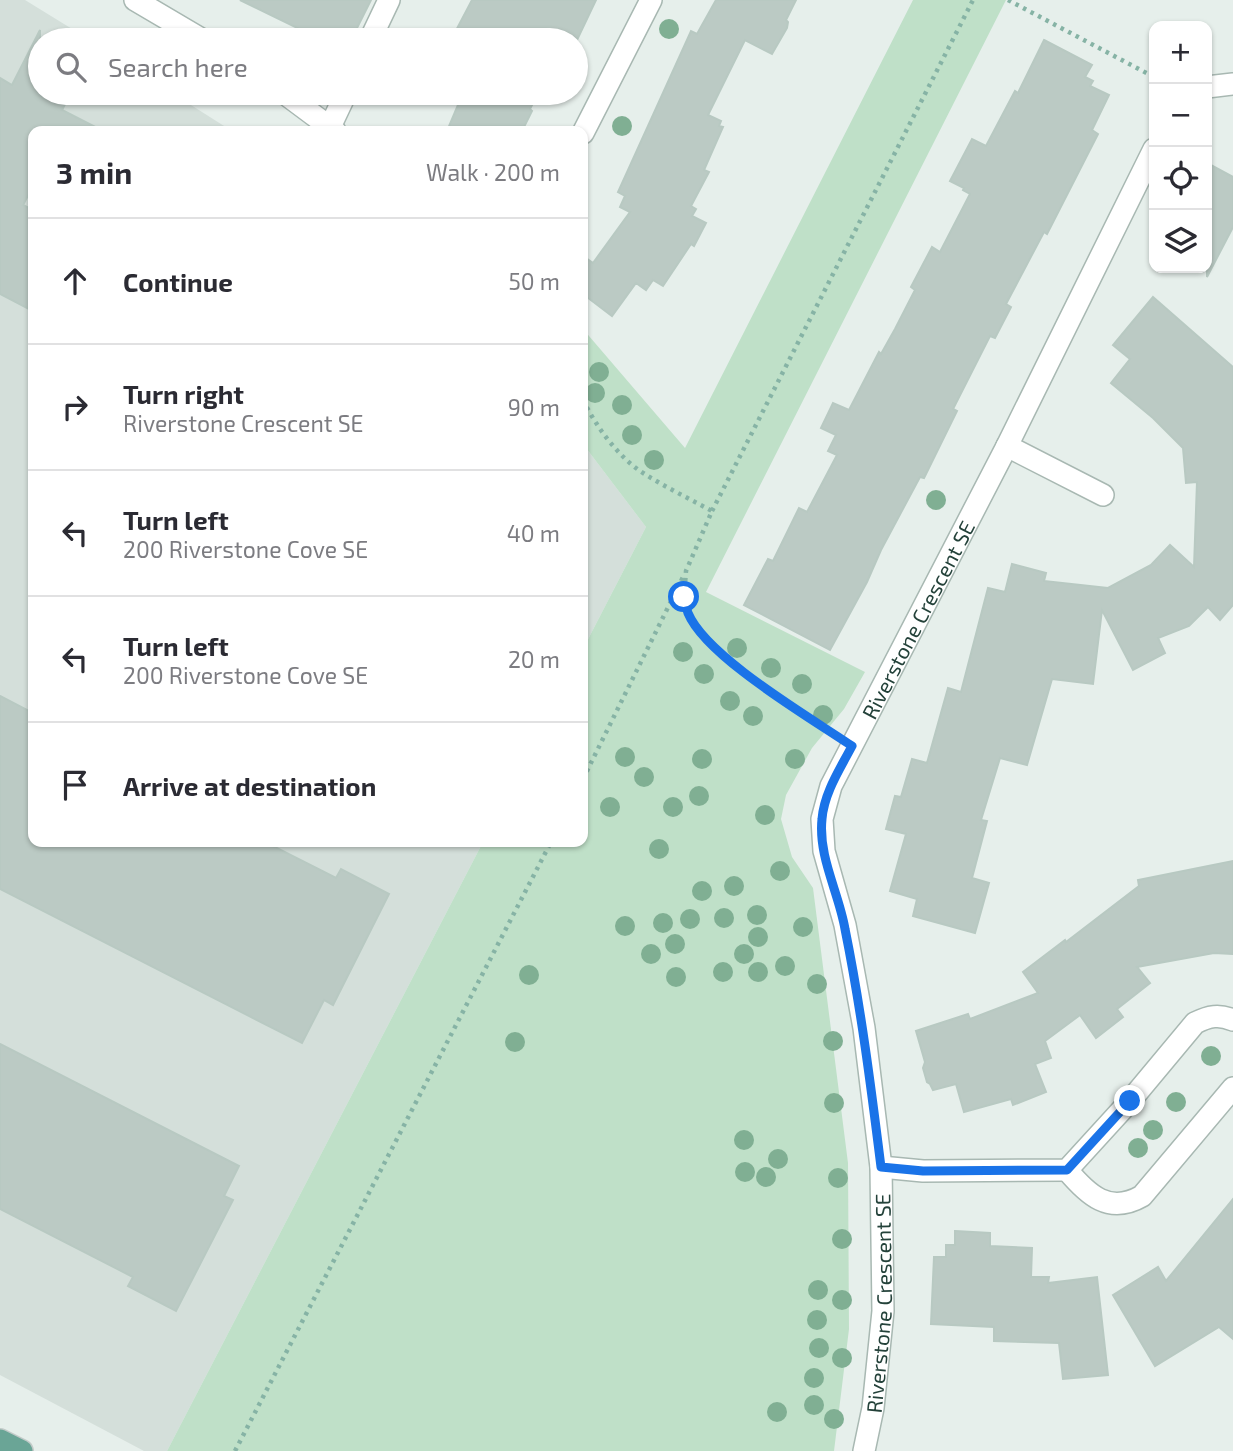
<!DOCTYPE html>
<html lang="en">
<head>
<meta charset="utf-8">
<style>
  :root { --surface:#fff; --page:#f7f7f7; --text:#2b2b33; --muted:#7c7c81; --line:#e1e1e2 }
  body { margin:0; font-family:"Exo 2",sans-serif; background:var(--page); color:var(--text) }
  .controls { position:absolute; right:21px; top:21px; display:grid; overflow:hidden; border-radius:14px; box-shadow:0 2px 5px #0004 }
  .controls button { width:63px; height:63px; display:grid; place-items:center; padding:0; border:0; border-bottom:2px solid var(--line); background:var(--surface); color:var(--text); font:35px sans-serif }
  .stop { position:absolute; width:21px; height:21px; margin:-16px; border:5px solid #1a73e8; border-radius:50%; background:#fff }
  .stop.end { background:#1a73e8; border-color:#fff; box-shadow:0 2px 7px #0008 }
  .list { margin:0; padding:0; list-style:none }
  h2 { display:flex; justify-content:space-between; align-items:center; height:91px; margin:0; padding:0 28px; font-size:30px }
  h2 small { font-size:23px; font-weight:400; color:var(--muted) }
  .list li { display:grid; grid-template-columns:46px 1fr auto; gap:21px; align-items:center; box-sizing:border-box; height:126px; padding:0 28px; border-top:2px solid var(--line) }
  .list b { display:block; font-size:26px; white-space:nowrap }
  .list p { margin:0; font-size:23px; white-space:nowrap; color:var(--muted) }
  .list em { font-size:23px; font-style:normal; color:var(--muted) }
  .icon { flex:none; width:38px; height:38px; fill:none; stroke:currentColor; stroke-width:2; stroke-linecap:round; stroke-linejoin:round }
  .map { position:relative; flex:none; width:1233px; height:1451px; overflow:hidden }
  .search { position:absolute; background:var(--surface); box-shadow:0 2px 5px #0004; left:28px; top:28px; width:560px; height:77px; display:flex; align-items:center; gap:18px; box-sizing:border-box; padding:0 24px; border-radius:38px; color:var(--muted); font-size:26px }
  .panel { position:absolute; background:var(--surface); box-shadow:0 2px 5px #0004; left:28px; top:126px; width:560px; height:721px; border-radius:14px }
  .map>svg:first-child { display:block }
</style>
</head>
<body>
<div class="map">
<svg width="1233" height="1451" viewBox="0 0 1233 1451">
  <rect width="100%" height="100%" fill="#e6efeb"/>
  <g fill="#d4dfda">
    <polygon points="0,0 25,0 90,40 40,40 40,93 172,93 232,131 33,131 33,842 483,842 167,1451 144,1451 0,1375"/>
    <polygon points="583,444 646,527 583,649"/>
  </g>
  <polygon fill="#bfe0c8" points="913,0 1006,0 706,592 865,672 844,709 812,748 786,795 781,819 792,857 813,888 848,1163 849,1329 834,1451 167,1451 483,842 583,842 583,649 646,527 583,444 583,329 685,448"/>
  <g fill="#bbcac4" stroke="#b8c9c2" stroke-width="2">
    <polygon points="240,0 371,0 351,40 322,40"/>
    <polygon points="472,0 596,0 577,40 451,40"/>
    <polygon points="716,0 796,0 786,20 788,22 787,28 772,54 745,40 708,115 721,121 719,126 723,127 704,170 709,172 691,206 696,209 692,216 706,223 694,246 691,244 663,286 653,280 646,290 636,283 612,316 583,294 583,256 593,263 630,212 620,207 625,196 618,192 691,31 697,34"/>
    <polygon points="40,30 40,93 71,93 62,110 103,131 33,131 33,186 23,205 33,210 33,311 0,294 0,78 12,85"/>
    <polygon points="1044,40 1092,65 1085,77 1093,81 1090,86 1109,95 1092,130 1098,134 1047,234 1044,232 1006,304 1011,307 995,338 990,336 953,409 957,411 924,478 920,477 881,550 867,582 830,650 744,605 768,559 773,561 799,508 807,512 837,455 828,451 836,435 821,428 833,403 849,410 879,352 881,354 895,329 915,290 911,287 932,247 940,252 970,194 963,190 964,188 950,181 972,139 986,146 1015,91 1018,93"/>
    <polygon points="463,93 517,93 534,101 530,109 532,111 522,131 447,131"/>
    <polygon points="1207,163 1233,177 1233,227 1207,277"/>
    <polygon points="1153,297 1233,367 1233,605 1220,620 1208,607 1189,626 1158,638 1165,653 1133,670 1102,610 1093,684 1052,679 1027,765 1000,758 981,820 987,821 972,878 989,883 975,933 913,916 917,899 890,891 906,834 886,829 895,796 901,797 912,759 927,763 948,688 961,692 988,588 1005,592 1012,564 1046,573 1044,581 1108,588 1151,565 1170,545 1194,567 1197,482 1186,483 1183,448 1153,418 1111,383 1130,359 1113,345"/>
    <polygon points="0,696 33,713 33,842 265,842 336,878 341,869 389,894 333,1005 324,1000 302,1043 0,889"/>
    <polygon points="1233,861 1233,954 1214,953 1137,967 1150,983 1117,1009 1123,1017 1096,1038 1080,1015 1045,1041 1051,1058 1035,1064 1046,1092 1013,1105 1011,1099 964,1112 956,1084 933,1090 930,1084 927,1082 923,1068 925,1062 916,1031 968,1014 970,1019 1038,993 1023,972 1065,940 1066,942 1139,886 1138,880"/>
    <polygon points="0,1044 239,1166 224,1196 233,1200 176,1311 128,1286 133,1277 0,1209"/>
    <polygon points="1233,1199 1233,1339 1219,1327 1155,1366 1113,1295 1158,1267 1166,1281"/>
    <polygon points="955,1231 990,1233 990,1246 1032,1248 1031,1277 1049,1277 1048,1283 1097,1277 1108,1375 1063,1379 1059,1343 994,1341 994,1327 931,1324 934,1257 946,1257 946,1245 955,1245"/>
  </g>
  <g fill="none" stroke-linecap="round" stroke-linejoin="round">
    <defs>
      <g id="minor">
        <polyline points="135,0 203,40"/>
        <polyline points="370,40 389,0"/>
        <polyline points="1207,87 1233,84"/>
        <polyline points="284,93 335,131"/>
        <polyline points="330,127 346,93"/>
        <polyline points="583,133 651,0"/>
        <polyline points="1007,446 1103,495"/>
        <path d="M881 1167 923 1171 1067 1170 1130 1101 1195 1023C1209 1016 1219 1014 1233 1020"/>
        <path d="M1067 1170C1088 1195 1109 1215 1142 1196L1233 1088"/>
        <path id="s1" d="M864 1451 873 1408 883 1311 881 1167 864 1028 845 925 824 851 822 819 831 786 1007 446 1154 149"/>
      </g>
      <polyline id="major" points="0,1440 22,1451"/>
    </defs>
    <use href="#minor" stroke="#a8b8b2" stroke-width="24"/>
    <use href="#major" stroke="#c2cac8" stroke-width="24"/>
    <g stroke="#86b3a5" stroke-width="4.5" stroke-dasharray="3.5 5" stroke-linecap="butt">
      <polyline points="1008,0 1154,77"/>
      <path d="M583 400C596 426 616 454 640 471 663 486 688 498 712 511L686 571 684 597 689 614 698 628 718 649 749 677 830 731"/>
      <polyline points="712,511 973,0"/>
      <polyline points="583,779 684,575"/>
      <polyline points="235,1451 551,842"/>
    </g>
    <use href="#minor" stroke="#fff" stroke-width="21"/>
    <use href="#major" stroke="#6aa596" stroke-width="21"/>
  </g>
  <g fill="#80af93">
    <circle cx="669" cy="29" r="10"/>
    <circle cx="622" cy="126" r="10"/>
    <circle cx="599" cy="372" r="10"/>
    <circle cx="595" cy="393" r="10"/>
    <circle cx="622" cy="405" r="10"/>
    <circle cx="632" cy="435" r="10"/>
    <circle cx="654" cy="460" r="10"/>
    <circle cx="936" cy="500" r="10"/>
    <circle cx="737" cy="648" r="10"/>
    <circle cx="683" cy="652" r="10"/>
    <circle cx="771" cy="668" r="10"/>
    <circle cx="704" cy="674" r="10"/>
    <circle cx="802" cy="684" r="10"/>
    <circle cx="730" cy="701" r="10"/>
    <circle cx="823" cy="715" r="10"/>
    <circle cx="753" cy="716" r="10"/>
    <circle cx="625" cy="757" r="10"/>
    <circle cx="702" cy="759" r="10"/>
    <circle cx="795" cy="759" r="10"/>
    <circle cx="644" cy="777" r="10"/>
    <circle cx="699" cy="796" r="10"/>
    <circle cx="610" cy="807" r="10"/>
    <circle cx="673" cy="807" r="10"/>
    <circle cx="765" cy="815" r="10"/>
    <circle cx="659" cy="849" r="10"/>
    <circle cx="780" cy="871" r="10"/>
    <circle cx="734" cy="886" r="10"/>
    <circle cx="702" cy="891" r="10"/>
    <circle cx="757" cy="915" r="10"/>
    <circle cx="724" cy="918" r="10"/>
    <circle cx="690" cy="919" r="10"/>
    <circle cx="663" cy="923" r="10"/>
    <circle cx="625" cy="926" r="10"/>
    <circle cx="803" cy="927" r="10"/>
    <circle cx="758" cy="937" r="10"/>
    <circle cx="675" cy="944" r="10"/>
    <circle cx="651" cy="954" r="10"/>
    <circle cx="744" cy="954" r="10"/>
    <circle cx="785" cy="966" r="10"/>
    <circle cx="723" cy="972" r="10"/>
    <circle cx="758" cy="972" r="10"/>
    <circle cx="529" cy="975" r="10"/>
    <circle cx="676" cy="977" r="10"/>
    <circle cx="817" cy="984" r="10"/>
    <circle cx="833" cy="1041" r="10"/>
    <circle cx="515" cy="1042" r="10"/>
    <circle cx="1211" cy="1056" r="10"/>
    <circle cx="1176" cy="1102" r="10"/>
    <circle cx="834" cy="1103" r="10"/>
    <circle cx="1153" cy="1130" r="10"/>
    <circle cx="744" cy="1140" r="10"/>
    <circle cx="1138" cy="1148" r="10"/>
    <circle cx="778" cy="1159" r="10"/>
    <circle cx="745" cy="1172" r="10"/>
    <circle cx="766" cy="1177" r="10"/>
    <circle cx="838" cy="1178" r="10"/>
    <circle cx="842" cy="1239" r="10"/>
    <circle cx="818" cy="1290" r="10"/>
    <circle cx="842" cy="1300" r="10"/>
    <circle cx="817" cy="1320" r="10"/>
    <circle cx="819" cy="1348" r="10"/>
    <circle cx="842" cy="1358" r="10"/>
    <circle cx="814" cy="1378" r="10"/>
    <circle cx="814" cy="1405" r="10"/>
    <circle cx="777" cy="1412" r="10"/>
    <circle cx="834" cy="1419" r="10"/>
  </g>
  <g fill="none" stroke-linecap="round" stroke-linejoin="round">
    <path stroke="#1a73e8" stroke-width="9" d="M684 597C686 602 686 608 688 613 706 657 811 718 852 746 840 769 824 793 822 819 818 857 839 893 845 929 861 1008 871 1087 881 1167L923 1171 1067 1170 1130 1101"/>
  </g>
  <g text-anchor="middle" dominant-baseline="central" stroke-width="7" stroke-linejoin="round" paint-order="stroke">
    <g font-size="21" fill="#24423a" stroke="#f7fbf9">
      <text stroke="none"><textPath href="#s1" startOffset="861">Riverstone Crescent SE</textPath></text>
      <text stroke="none"><textPath href="#s1" startOffset="149">Riverstone Crescent SE</textPath></text>
    </g>
  </g>
</svg>
<div class="controls">
<button>+</button>
<button>−</button>
<button><svg class="icon" aria-label="locate" viewBox="0 0 24 24"><circle cx="12" cy="12" r="6"/><path d="M12 2v4M12 18v4M2 12h4M18 12h4"/></svg></button>
<button><svg class="icon" aria-label="layers" viewBox="0 0 24 24"><path d="M12 4l9 5-9 5-9-5zM3 14l9 5 9-5"/></svg></button>
</div>
<div class="stop" style="left:684px;top:597px"></div>
<div class="stop end" style="left:1130px;top:1101px"></div>
<div class="search"><svg class="icon" aria-label="search" viewBox="0 0 24 24"><circle cx="10" cy="10" r="6"/><path d="M15 15l6 6"/></svg>Search here</div>
<section class="panel">
<h2>3 min<small>Walk · 200 m</small></h2>
<ul class="list">
<li><svg class="icon" aria-label="ahead" viewBox="0 0 24 24"><path d="M12 20V5M6 11l6-6 6 6"/></svg><div><b>Continue</b></div><em>50 m</em></li>
<li><svg class="icon" aria-label="right" viewBox="0 0 24 24"><path d="M7 20v-9h11M14 6l5 5-5 5"/></svg><div><b>Turn right</b><p>Riverstone Crescent SE</p></div><em>90 m</em></li>
<li><svg class="icon" aria-label="left" viewBox="0 0 24 24"><path d="M17 20v-9H6M10 6l-5 5 5 5"/></svg><div><b>Turn left</b><p>200 Riverstone Cove SE</p></div><em>40 m</em></li>
<li><svg class="icon" aria-label="left" viewBox="0 0 24 24"><path d="M17 20v-9H6M10 6l-5 5 5 5"/></svg><div><b>Turn left</b><p>200 Riverstone Cove SE</p></div><em>20 m</em></li>
<li><svg class="icon" aria-label="arrive" viewBox="0 0 24 24"><path d="M6 21V4h12l-3 4 3 4H6"/></svg><div><b>Arrive at destination</b></div></li>
</ul>
</section>
</div>
</body>
</html>
